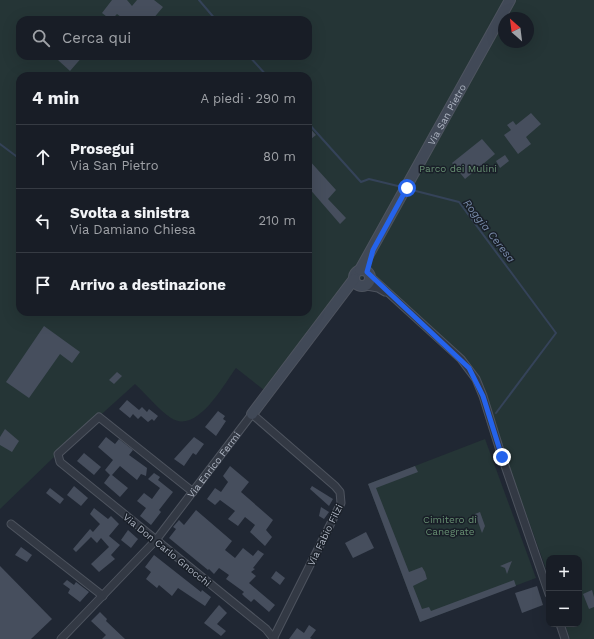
<!DOCTYPE html>
<html lang="it">
<head>
<meta charset="utf-8">
<style>
  :root { --surface:#181d26; --page:#252a32; --text:#f1f3f6; --muted:#9fa2a7; --line:#363b43 }
  body { margin:0; font-family:"Work Sans",sans-serif; background:var(--page); color:var(--text) }
  .controls { position:absolute; right:12px; bottom:12px; display:grid; overflow:hidden; border-radius:8px; box-shadow:0 4px 16px #0002 }
  .controls button { width:36px; height:36px; display:grid; place-items:center; padding:0; border:0; border-bottom:1px solid var(--line); background:var(--surface); color:var(--text); font:20px sans-serif }
  .compass { position:absolute; left:498px; top:12px; width:36px; height:36px; border-radius:50%; background:var(--surface); box-shadow:0 4px 16px #0002; rotate:332deg }
  .stop { position:absolute; width:12px; height:12px; margin:-9px; border:3px solid #2563eb; border-radius:50%; background:#fff }
  .stop.end { background:#2563eb; border-color:#fff; box-shadow:0 1px 4px #0008 }
  .list { margin:0; padding:0; list-style:none }
  h2 { display:flex; justify-content:space-between; align-items:center; height:52px; margin:0; padding:0 16px; font-size:17px }
  h2 small { font-size:13px; font-weight:400; color:var(--muted) }
  .list li { display:grid; grid-template-columns:26px 1fr auto; gap:12px; align-items:center; box-sizing:border-box; height:64px; padding:0 16px; border-top:1px solid var(--line) }
  .list b { display:block; font-size:15px; white-space:nowrap }
  .list p { margin:0; font-size:13px; white-space:nowrap; color:var(--muted) }
  .list em { font-size:13px; font-style:normal; color:var(--muted) }
  .icon { flex:none; width:22px; height:22px; fill:none; stroke:currentColor; stroke-width:2; stroke-linecap:round; stroke-linejoin:round }
  .map { position:relative; flex:none; width:594px; height:639px; overflow:hidden }
  .search { position:absolute; background:var(--surface); box-shadow:0 4px 16px #0002; left:16px; top:16px; width:296px; height:44px; display:flex; align-items:center; gap:10px; box-sizing:border-box; padding:0 14px; border-radius:12px; color:var(--muted); font-size:15px }
  .panel { position:absolute; background:var(--surface); box-shadow:0 4px 16px #0002; left:16px; top:72px; width:296px; height:244px; border-radius:12px }
  .map>svg:first-child { display:block }
</style>
</head>
<body>
<div class="map">
<svg width="594" height="639" viewBox="0 0 594 639">
  <rect width="100%" height="100%" fill="#202733"/>
  <g fill="#253536" fill-rule="evenodd">
    <path d="M0 0H594V639H570L565 624H579V558H549V577L490 414 484 387 476 372 369 269 276 389 269 383 264 390 236 368C224 384 197 435 171 418 158 409 147 395 135 384L54 457 0 509ZM504 18H528V42H504ZM20 20H308V56H20ZM20 76H308V312H20Z"/>
    <polygon points="485,439 536,578 420,622 368,484"/>
  </g>
  <g fill="none" stroke-linecap="round" stroke-linejoin="round">
    <g stroke="#354359" stroke-width="2">
      <polyline points="199,0 216,20"/>
      <polyline points="249,56 267,76"/>
      <polyline points="308,123 361,182 369,179 402,187"/>
      <polyline points="0,144 20,159"/>
      <polyline points="408,189 459,202 556,333 496,413"/>
    </g>
  </g>
  <g fill="#464e5d">
    <polygon points="112,0 127,0 132,6 137,0 154,0 163,7 152,20 125,20 117,14 111,20 102,13"/>
    <polygon points="62,56 83,56 70,71 58,60"/>
    <polygon points="531,113 541,124 526,137 531,144 518,154 504,135 511,130 507,125 513,121 516,125"/>
    <polygon points="308,126 316,135 311,139 308,136"/>
    <polygon points="482,139 495,154 465,179 452,163"/>
    <polygon points="505,155 509,161 500,168 496,161"/>
    <polygon points="308,159 336,190 328,199 346,218 340,224 308,187"/>
    <polygon points="44,326 80,352 72,363 60,354 29,398 6,382"/>
    <polygon points="117,372 122,376 114,384 109,380"/>
    <polygon points="127,400 139,410 142,407 147,412 149,409 158,416 154,421 152,419 148,422 141,416 138,419 133,414 130,418 119,409"/>
    <polygon points="218,411 225,416 223,419 226,421 216,436 205,427"/>
    <polygon points="5,429 19,441 12,452 0,445 0,437"/>
    <polygon points="106,437 115,444 119,439 133,450 129,455 147,468 146,476 141,474 137,480 120,466 112,475 128,488 120,497 104,483 110,475 105,470 113,460 98,447"/>
    <polygon points="194,437 204,444 196,455 193,453 184,466 174,459"/>
    <polygon points="84,453 101,467 94,475 77,461"/>
    <polygon points="230,466 249,482 241,492 273,520 266,530 272,537 265,546 250,532 255,525 245,517 238,526 228,519 235,511 220,500 215,505 207,499 215,488 221,492 228,482 223,476"/>
    <polygon points="415,466 418,472 376,488 409,572 422,567 425,572 427,579 413,586 422,609 429,607 431,611 514,580 516,586 420,622 368,484"/>
    <polygon points="154,473 160,477 158,480 173,492 159,510 161,512 151,525 140,516 146,508 137,501 144,493 152,499 160,488 148,479"/>
    <polygon points="74,486 88,498 81,506 67,495"/>
    <polygon points="312,486 333,499 329,506 310,489"/>
    <polygon points="50,488 64,499 60,504 46,493"/>
    <polygon points="321,507 329,512 324,519 319,516"/>
    <polygon points="94,508 108,519 111,516 119,524 109,536 120,545 111,555 115,559 99,572 91,564 109,547 101,538 97,543 91,537 76,552 73,549 90,529 93,532 100,524 90,514"/>
    <polygon points="196,510 232,541 225,550 235,558 243,548 253,556 258,550 264,554 253,568 255,569 251,572 256,576 249,583 275,605 269,612 254,599 251,602 245,597 242,594 244,592 226,579 229,575 219,568 214,574 209,569 208,570 169,538 176,529 173,527 179,520 184,525"/>
    <polygon points="480,512 485,526 482,533 475,514"/>
    <polygon points="128,530 138,539 131,548 121,540"/>
    <polygon points="366,532 374,548 353,558 345,543"/>
    <polygon points="21,547 32,555 27,562 15,555"/>
    <polygon points="154,555 201,592 202,590 211,597 205,606 178,588 172,596 159,585 157,588 146,579 151,572 145,567"/>
    <polygon points="512,561 510,566 507,574 505,568 500,566"/>
    <polygon points="0,566 52,619 31,639 0,639"/>
    <polygon points="276,571 285,578 280,585 271,578"/>
    <polygon points="67,580 74,585 76,582 89,592 80,602 68,593 70,589 63,584"/>
    <polygon points="537,586 543,605 522,613 515,593"/>
    <polygon points="592,590 594,597 594,607 589,609 583,594"/>
    <polygon points="219,605 227,613 217,624 226,631 221,636 204,623"/>
    <polygon points="100,612 107,619 106,621 125,639 102,639 106,635 91,621"/>
    <polygon points="309,625 316,630 310,638 312,639 289,639 297,628 304,633"/>
  </g>
  <g fill="none" stroke-linecap="round" stroke-linejoin="round">
    <defs>
      <g id="street">
        <polyline points="370,276 461,359 476,379 483,396 502,457 549,594"/>
        <polyline points="367,286 378,288 385,292"/>
        <polyline points="193,492 99,417 58,454 60,462 266,629 274,639"/>
        <polyline points="11,524 103,596"/>
        <polyline points="560,624 565,639"/>
        <path id="s1" d="M61 639 156 540 252 414 335 486 340 492 341 503 273 639"/>
      </g>
      <g id="secondary">
        <circle cx="362" cy="278" r="8"/>
        <path id="s2" d="M360 270 510 0"/>
        <polyline points="252,414 354,279"/>
      </g>
    </defs>
    <use href="#street" stroke="#4e545f" stroke-width="9"/>
    <use href="#secondary" stroke="#4e545f" stroke-width="12"/>
    <use href="#street" stroke="#333944" stroke-width="7"/>
    <use href="#secondary" stroke="#414957" stroke-width="10"/>
  </g>
  <g fill="none" stroke-linecap="round" stroke-linejoin="round">
    <polyline stroke="#2563eb" stroke-width="5" points="407,188 373,250 367,272 469,368 483,396 502,457"/>
  </g>
  <g text-anchor="middle" dominant-baseline="central" stroke-width="3" stroke-linejoin="round" paint-order="stroke">
    <g font-size="10" fill="#adb4c1" stroke="#191f28">
      <text stroke="none"><textPath href="#s2" startOffset="178">Via San Pietro</textPath></text>
      <text stroke="none"><textPath href="#s1" startOffset="232">Via Enrico Fermi</textPath></text>
      <text transform="translate(325 535) rotate(-64)">Via Fabio Filzi</text>
      <text transform="translate(167 550) rotate(39)">Via Don Carlo Gnocchi</text>
    </g>
    <g font-size="10" fill="#678f72" stroke="#191f28">
      <text x="458" y="168">Parco dei Mulini</text>
      <text x="450" y="519">Cimitero di<tspan x="450" dy="12">Canegrate</tspan></text>
    </g>
    <g font-size="11" font-style="italic" fill="#778aa8" stroke="#191f28">
      <text transform="translate(489 231) rotate(52)">Roggia Ceresa</text>
    </g>
  </g>
</svg>
<div class="controls">
<button>+</button>
<button>−</button>
</div>
<svg class="compass" viewBox="-18 -18 36 36"><path d="M0-13l5 13h-10z" fill="#e53935"/><path d="M0 13l5-13h-10z" fill="#9fa2a7"/></svg>
<div class="stop" style="left:407px;top:188px"></div>
<div class="stop end" style="left:502px;top:457px"></div>
<div class="search"><svg class="icon" aria-label="search" viewBox="0 0 24 24"><circle cx="10" cy="10" r="6"/><path d="M15 15l6 6"/></svg>Cerca qui</div>
<section class="panel">
<h2>4 min<small>A piedi · 290 m</small></h2>
<ul class="list">
<li><svg class="icon" aria-label="ahead" viewBox="0 0 24 24"><path d="M12 20V5M6 11l6-6 6 6"/></svg><div><b>Prosegui</b><p>Via San Pietro</p></div><em>80 m</em></li>
<li><svg class="icon" aria-label="left" viewBox="0 0 24 24"><path d="M17 20v-9H6M10 6l-5 5 5 5"/></svg><div><b>Svolta a sinistra</b><p>Via Damiano Chiesa</p></div><em>210 m</em></li>
<li><svg class="icon" aria-label="arrive" viewBox="0 0 24 24"><path d="M6 21V4h12l-3 4 3 4H6"/></svg><div><b>Arrivo a destinazione</b></div></li>
</ul>
</section>
</div>
</body>
</html>
